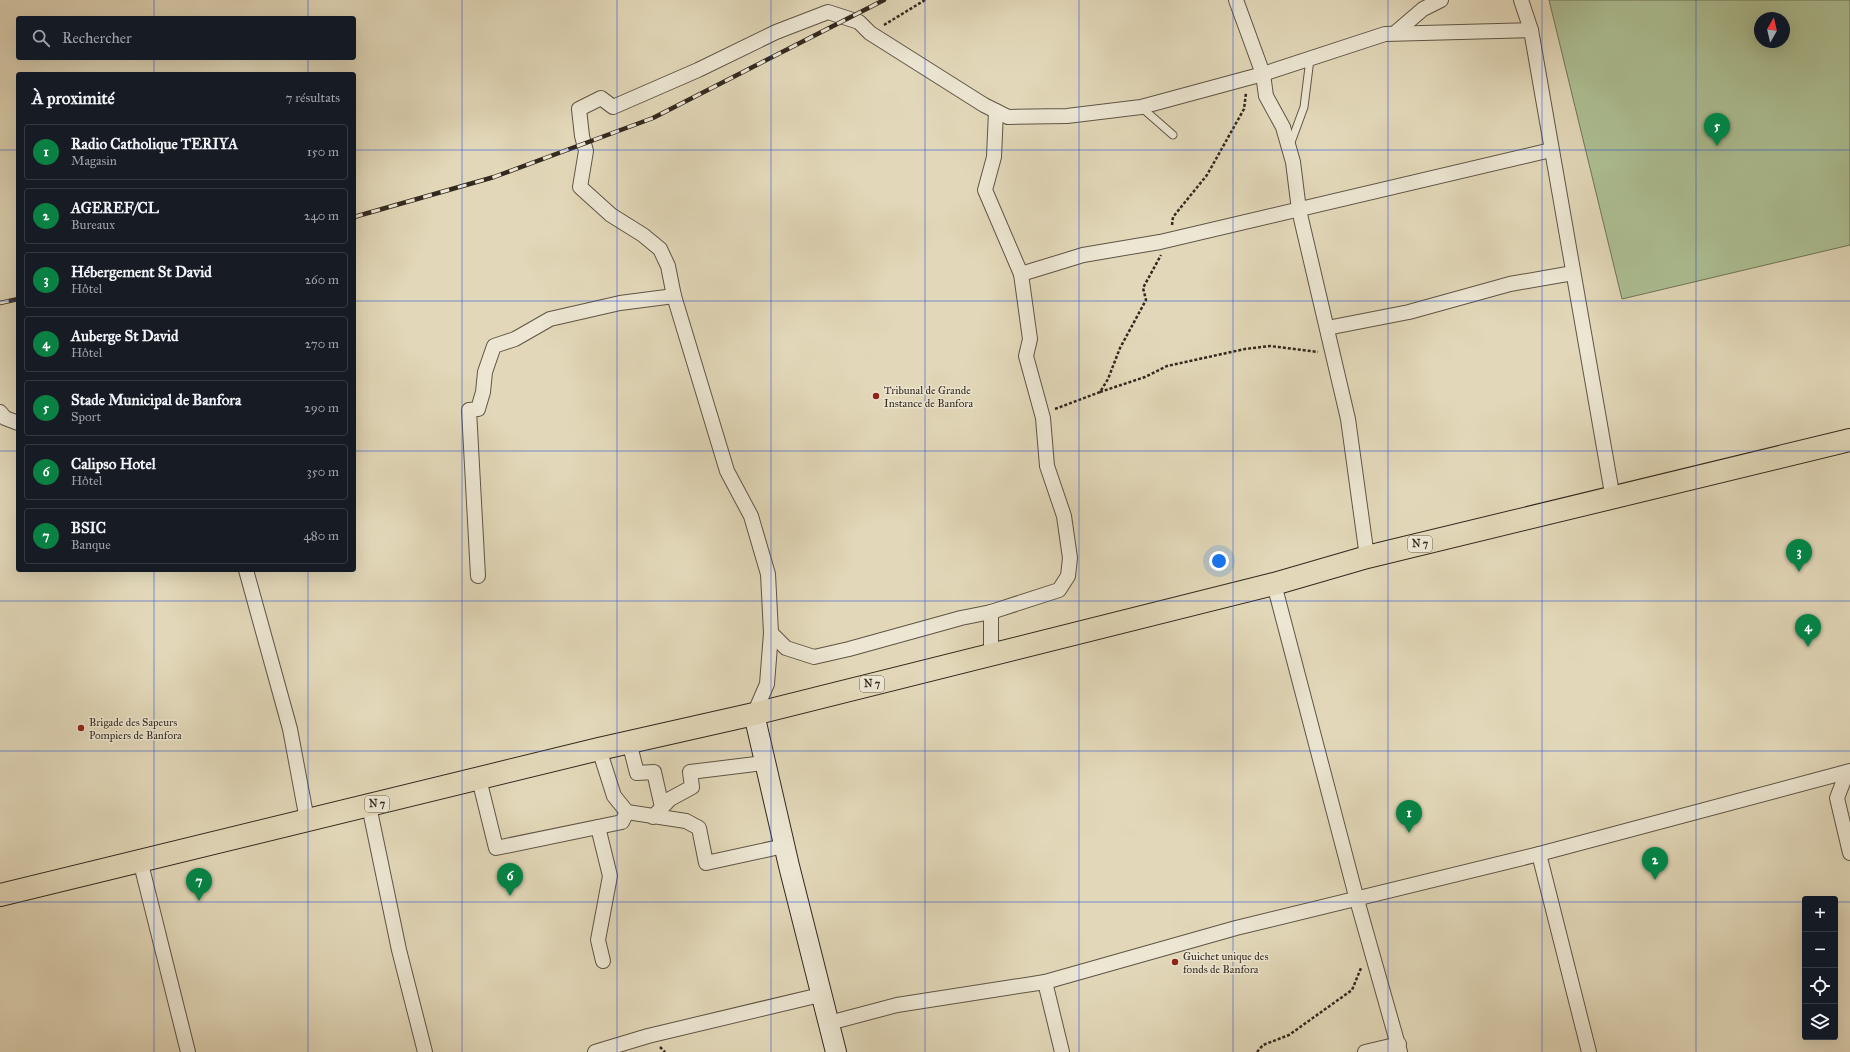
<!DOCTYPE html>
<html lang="fr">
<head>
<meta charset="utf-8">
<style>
  :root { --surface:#171b24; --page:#242831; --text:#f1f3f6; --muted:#9ea1a6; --line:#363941; --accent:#0b8043 }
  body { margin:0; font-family:"IM FELL Great Primer",serif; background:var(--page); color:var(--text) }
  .controls { position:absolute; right:12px; bottom:12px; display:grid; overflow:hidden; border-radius:4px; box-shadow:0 4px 16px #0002 }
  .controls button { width:36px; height:36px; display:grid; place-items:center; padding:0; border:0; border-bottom:1px solid var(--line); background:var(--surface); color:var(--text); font:20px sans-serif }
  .compass { position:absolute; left:1754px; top:12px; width:36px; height:36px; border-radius:50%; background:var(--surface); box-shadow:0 4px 16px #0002; rotate:8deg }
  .you { position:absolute; left:1219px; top:561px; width:14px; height:14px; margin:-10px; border:3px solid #fff; border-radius:50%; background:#1a73e8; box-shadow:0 0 0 6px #1a73e833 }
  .badge { display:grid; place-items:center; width:26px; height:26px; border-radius:50%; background:var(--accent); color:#fff; font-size:13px; font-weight:700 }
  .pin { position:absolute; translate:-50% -33px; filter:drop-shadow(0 1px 2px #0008) }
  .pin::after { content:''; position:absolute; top:21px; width:14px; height:12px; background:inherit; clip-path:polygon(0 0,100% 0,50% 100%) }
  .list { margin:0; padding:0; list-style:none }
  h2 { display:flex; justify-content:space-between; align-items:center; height:52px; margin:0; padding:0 16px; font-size:17px }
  h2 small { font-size:13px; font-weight:400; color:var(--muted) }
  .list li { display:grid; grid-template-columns:26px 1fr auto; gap:12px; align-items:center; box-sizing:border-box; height:56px; margin:0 8px 8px; padding:0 8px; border:1px solid var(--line); border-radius:4px }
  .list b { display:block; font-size:15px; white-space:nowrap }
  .list p { margin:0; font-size:13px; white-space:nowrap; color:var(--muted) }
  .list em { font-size:13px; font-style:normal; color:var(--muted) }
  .icon { flex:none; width:22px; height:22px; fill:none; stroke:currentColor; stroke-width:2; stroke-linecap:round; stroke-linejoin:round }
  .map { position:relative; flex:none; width:1850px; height:1052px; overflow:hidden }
  .search { position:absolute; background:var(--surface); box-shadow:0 4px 16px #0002; left:16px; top:16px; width:340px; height:44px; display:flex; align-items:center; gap:10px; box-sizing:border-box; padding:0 14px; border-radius:4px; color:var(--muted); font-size:15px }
  .panel { position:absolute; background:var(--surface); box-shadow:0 4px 16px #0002; left:16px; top:72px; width:340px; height:500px; border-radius:4px }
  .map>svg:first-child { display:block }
</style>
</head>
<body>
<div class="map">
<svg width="1850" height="1052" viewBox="0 0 1850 1052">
  <rect width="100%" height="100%" fill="#e2d8b9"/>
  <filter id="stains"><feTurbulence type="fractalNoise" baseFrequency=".005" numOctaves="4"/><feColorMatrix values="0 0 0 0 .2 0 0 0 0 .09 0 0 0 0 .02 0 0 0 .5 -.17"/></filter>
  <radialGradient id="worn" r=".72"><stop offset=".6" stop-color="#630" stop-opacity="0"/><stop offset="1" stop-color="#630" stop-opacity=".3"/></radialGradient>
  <path fill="#adc094" stroke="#707459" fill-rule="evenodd" d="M1549 0H1850V245L1622 299ZM1760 18H1784V42H1760Z"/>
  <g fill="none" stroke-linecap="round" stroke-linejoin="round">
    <defs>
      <g id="lane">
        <polyline points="1141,107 1173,135"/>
        <polyline points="1290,145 1304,107 1310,59"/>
      </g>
      <g id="street">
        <polyline points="1236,0 1263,74 1266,96 1283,127 1293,162 1299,210 1348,419 1367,557"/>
        <polyline points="1521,0 1531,30 1613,499"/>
        <polyline points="1395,33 1423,9 1441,0"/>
        <polyline points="1021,274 1083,255 1160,242 1551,150"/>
        <polyline points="1327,328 1409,312 1510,284 1573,273"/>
        <polyline points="0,412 5,418 18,423"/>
        <polyline points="246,570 290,729 307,820"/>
        <polyline points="478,576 469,410 478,409 483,392 485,372 494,346 515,339 550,319 620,303 674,296"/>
        <polyline points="1274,584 1357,900 1400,1052"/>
        <polyline points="991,612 961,618 849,649 814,657 786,648 771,633 768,574 751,516 727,471 674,296 668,266 660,249 643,235 611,215 580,187 586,151 582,136 579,109 601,98 613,107 698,70 776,32 828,12 859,22 870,33 984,105 1008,117 1067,116 1141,107 1263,74 1385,34 1531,30"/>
        <polyline points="991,655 991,612 1059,590 1068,576 1070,558 1064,516 1047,466 1043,418 1026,356 1030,339 1021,274 985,190 994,157 996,111"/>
        <polyline points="754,714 767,684 771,633"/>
        <polyline points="629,742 637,773 654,772 662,807"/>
        <polyline points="599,749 614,796 627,812 686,821 699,828 706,863 784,846"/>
        <polyline points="1847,772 1837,798 1850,853"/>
        <polyline points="479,779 496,848 622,822 627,812"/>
        <polyline points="369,806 399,950 425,1052"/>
        <polyline points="653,817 670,799 692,787 690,772 764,763"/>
        <polyline points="598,827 610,876 598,940 603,961"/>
        <polyline points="1539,854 1589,1052"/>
        <polyline points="140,860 188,1052"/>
        <polyline points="1045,982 1062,1052"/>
        <polyline points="829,1023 897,1005 1045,982 1236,928 1539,854 1850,771"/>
        <polyline points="595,1052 648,1036 820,995"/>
        <polyline points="1365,1052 1399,1044"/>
      </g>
      <polyline id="secondary" points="754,714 789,866 836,1052"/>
      <polyline id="highway" points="0,895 599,749 754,714 1274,584 1367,557 1850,440"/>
    </defs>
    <use href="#lane" stroke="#5f5545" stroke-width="9"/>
    <use href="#street" stroke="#5f5545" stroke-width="16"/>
    <use href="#secondary" stroke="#33291e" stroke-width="22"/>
    <use href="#highway" stroke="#33291e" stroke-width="24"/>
    <g stroke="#33291e" stroke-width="2.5" stroke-dasharray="3 2" stroke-linecap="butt">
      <polyline points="884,25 925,0"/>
      <polyline points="1172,225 1173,217 1207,175 1244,109 1246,93"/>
      <polyline points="1100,392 1145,377 1167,366 1245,349 1270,346 1318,352"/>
      <polyline points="1055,409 1100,392 1108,379 1120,348 1146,300 1143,288 1161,255"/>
      <polyline points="660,1047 665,1052"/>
      <polyline points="1257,1052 1263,1045 1289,1035 1352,990 1361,968"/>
    </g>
    <use href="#lane" stroke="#ece6d2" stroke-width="7"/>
    <use href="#street" stroke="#ece6d2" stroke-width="14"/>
    <use href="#secondary" stroke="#ece6d2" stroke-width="20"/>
    <use href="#highway" stroke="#e2d8b9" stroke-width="22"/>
    <defs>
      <g id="rail">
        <polyline points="354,217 494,177 653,118 884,0"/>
        <polyline points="0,303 18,299"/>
      </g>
    </defs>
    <use href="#rail" stroke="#33291e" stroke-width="4.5"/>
    <use href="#rail" stroke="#ece6d2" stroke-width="3" stroke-dasharray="9" stroke-linecap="butt"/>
  </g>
  <path fill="none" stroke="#1d4ed8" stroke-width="1" stroke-opacity="0.55" d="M154 0V18M308 0V18M462 0V1052M617 0V1052M771 0V1052M925 0V1052M1079 0V1052M1233 0V1052M1388 0V1052M1542 0V1052M1696 0V1052M154 58V74M308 58V74M0 150H18M354 150H1850M0 301H18M354 301H1850M0 451H18M354 451H1850M154 570V1052M308 570V1052M0 601H1850M0 751H1850M0 902H1805M1835 902H1850"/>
  <g fill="#8f2418" stroke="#ece6d2" stroke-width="1.5">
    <circle cx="876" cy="396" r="4"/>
    <circle cx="81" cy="728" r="4"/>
    <circle cx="1175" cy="962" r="4"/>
  </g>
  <g text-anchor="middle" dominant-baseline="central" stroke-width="3" stroke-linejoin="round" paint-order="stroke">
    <g fill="#ece6d2" stroke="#6a6254" stroke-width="1">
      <rect x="1408" y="536" width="24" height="16" rx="3"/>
      <rect x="860" y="676" width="24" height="16" rx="3"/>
      <rect x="365" y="796" width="24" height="16" rx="3"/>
    </g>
    <g font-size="10" font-weight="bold" fill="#33291e">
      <text x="1420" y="544">N 7</text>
      <text x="872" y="684">N 7</text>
      <text x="377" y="804">N 7</text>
    </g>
    <g font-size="11" fill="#33291e" stroke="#ece6d2" text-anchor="start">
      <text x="884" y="390">Tribunal de Grande<tspan x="884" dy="13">Instance de Banfora</tspan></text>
      <text x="89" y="722">Brigade des Sapeurs<tspan x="89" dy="13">Pompiers de Banfora</tspan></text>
      <text x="1183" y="956">Guichet unique des<tspan x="1183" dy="13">fonds de Banfora</tspan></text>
    </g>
  </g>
  <rect width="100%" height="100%" filter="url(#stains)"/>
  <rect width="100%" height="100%" fill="url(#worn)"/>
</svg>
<div class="controls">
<button>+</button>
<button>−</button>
<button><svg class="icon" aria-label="locate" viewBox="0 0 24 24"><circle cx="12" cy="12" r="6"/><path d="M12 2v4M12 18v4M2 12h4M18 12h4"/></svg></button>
<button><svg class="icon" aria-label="layers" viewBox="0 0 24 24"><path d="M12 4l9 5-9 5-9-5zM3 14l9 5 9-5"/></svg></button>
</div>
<svg class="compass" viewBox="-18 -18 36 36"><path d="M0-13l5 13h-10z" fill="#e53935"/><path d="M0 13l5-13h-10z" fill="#9ea1a6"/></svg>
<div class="you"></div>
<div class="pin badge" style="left:1409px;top:833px">1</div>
<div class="pin badge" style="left:1655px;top:880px">2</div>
<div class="pin badge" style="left:1799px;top:572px">3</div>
<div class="pin badge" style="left:1808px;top:647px">4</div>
<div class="pin badge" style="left:1717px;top:146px">5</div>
<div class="pin badge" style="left:510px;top:896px">6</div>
<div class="pin badge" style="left:199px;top:901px">7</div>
<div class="search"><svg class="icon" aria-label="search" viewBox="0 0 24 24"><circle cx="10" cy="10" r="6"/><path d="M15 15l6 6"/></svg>Rechercher</div>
<section class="panel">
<h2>À proximité<small>7 résultats</small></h2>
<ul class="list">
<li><span class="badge">1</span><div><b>Radio Catholique TERIYA</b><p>Magasin</p></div><em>150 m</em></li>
<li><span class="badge">2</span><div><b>AGEREF/CL</b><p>Bureaux</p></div><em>240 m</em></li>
<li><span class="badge">3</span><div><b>Hébergement St David</b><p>Hôtel</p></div><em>260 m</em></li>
<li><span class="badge">4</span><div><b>Auberge St David</b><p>Hôtel</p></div><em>270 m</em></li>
<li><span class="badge">5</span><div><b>Stade Municipal de Banfora</b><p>Sport</p></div><em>290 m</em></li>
<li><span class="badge">6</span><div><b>Calipso Hotel</b><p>Hôtel</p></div><em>350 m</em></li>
<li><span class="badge">7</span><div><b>BSIC</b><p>Banque</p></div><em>480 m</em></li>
</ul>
</section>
</div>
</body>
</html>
